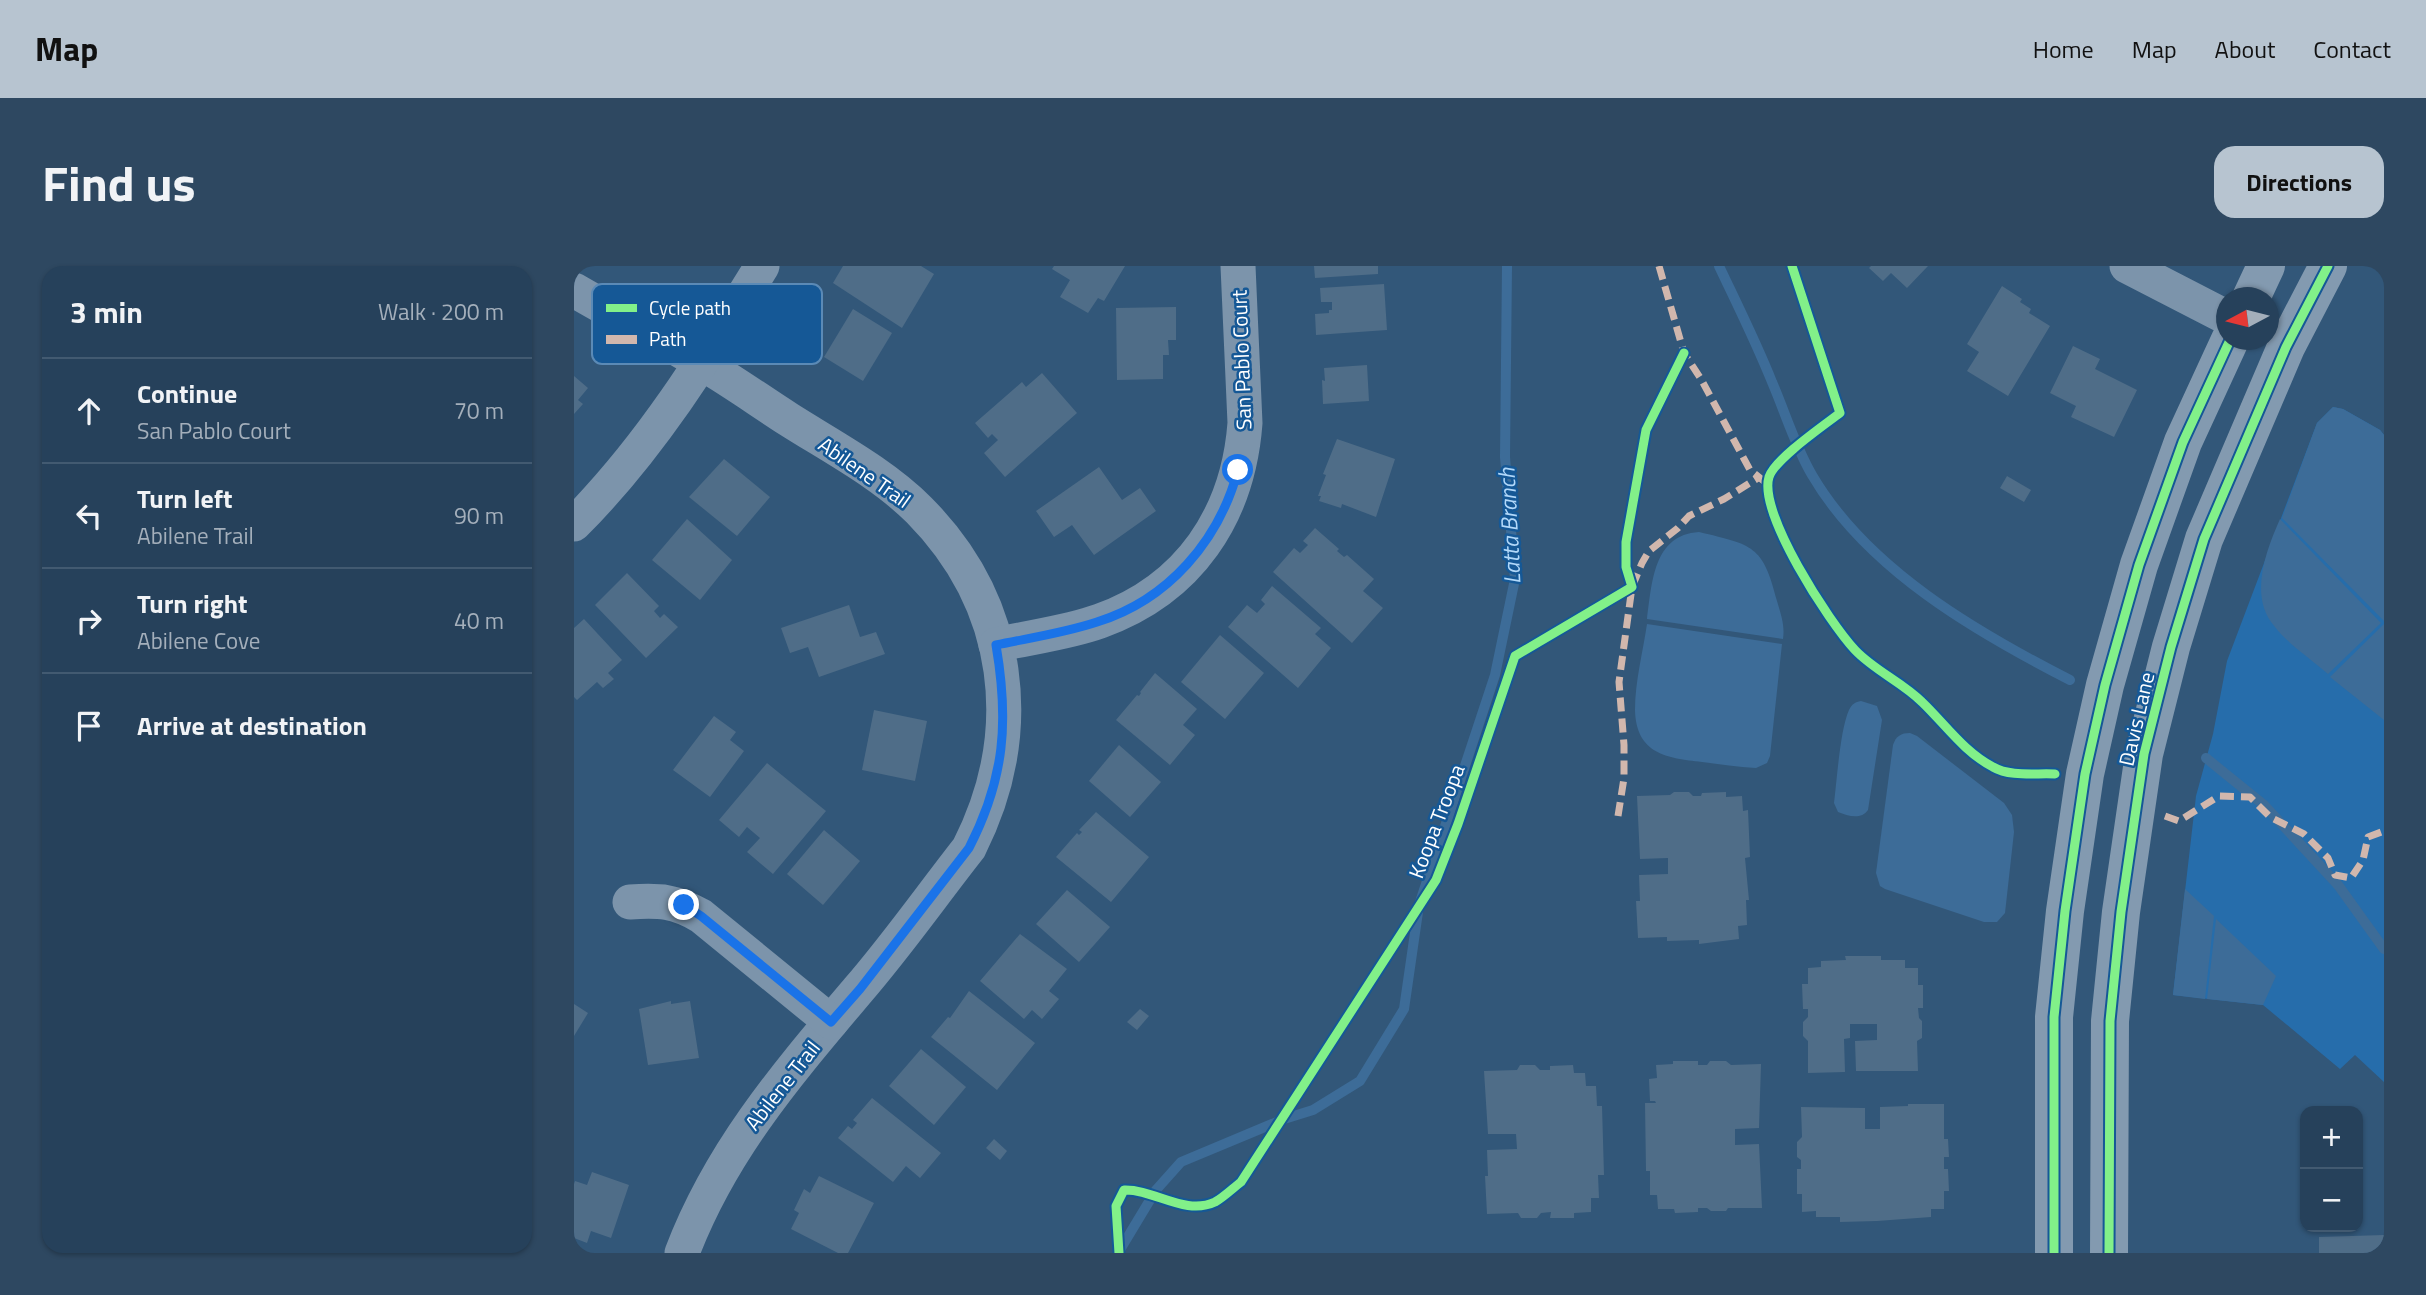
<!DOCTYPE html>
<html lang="en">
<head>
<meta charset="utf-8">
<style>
  :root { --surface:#26415b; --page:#2e4861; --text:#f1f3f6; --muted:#a4afbb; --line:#425a71; --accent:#b7c4d0 }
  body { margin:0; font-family:"Titillium Web",sans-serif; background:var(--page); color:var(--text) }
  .controls { position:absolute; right:21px; bottom:21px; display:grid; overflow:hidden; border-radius:14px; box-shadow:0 2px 5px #0004 }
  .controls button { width:63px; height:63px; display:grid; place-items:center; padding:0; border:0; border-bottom:2px solid var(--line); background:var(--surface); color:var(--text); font:35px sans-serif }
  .compass { position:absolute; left:1642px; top:21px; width:63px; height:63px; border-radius:50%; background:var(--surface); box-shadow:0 2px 5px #0004; rotate:263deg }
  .stop { position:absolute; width:21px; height:21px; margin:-16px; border:5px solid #1a73e8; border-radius:50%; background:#fff }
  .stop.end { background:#1a73e8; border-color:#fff; box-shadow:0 2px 7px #0008 }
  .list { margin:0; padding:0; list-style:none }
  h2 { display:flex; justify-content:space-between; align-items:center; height:91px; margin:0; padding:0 28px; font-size:30px }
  h2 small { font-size:23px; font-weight:400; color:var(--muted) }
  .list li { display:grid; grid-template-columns:46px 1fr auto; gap:21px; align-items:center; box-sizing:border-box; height:105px; padding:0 28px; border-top:2px solid var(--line) }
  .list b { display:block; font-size:26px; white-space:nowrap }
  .list p { margin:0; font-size:23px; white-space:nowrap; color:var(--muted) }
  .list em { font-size:23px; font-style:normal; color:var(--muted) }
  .icon { flex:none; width:38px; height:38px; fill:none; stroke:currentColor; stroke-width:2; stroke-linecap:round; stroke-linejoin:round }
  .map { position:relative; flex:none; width:1810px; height:987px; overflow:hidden; border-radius:21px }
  header { display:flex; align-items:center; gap:42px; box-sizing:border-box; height:98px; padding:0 35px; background:var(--accent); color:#111 }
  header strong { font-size:33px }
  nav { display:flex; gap:38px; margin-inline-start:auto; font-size:24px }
  .intro { display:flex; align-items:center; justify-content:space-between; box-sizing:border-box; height:168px; padding:0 42px }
  h1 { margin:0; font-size:49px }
  .button { padding:18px 32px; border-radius:21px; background:var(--accent); color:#111; font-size:24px; font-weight:700 }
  main { display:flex; gap:42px; padding:0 42px }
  aside { flex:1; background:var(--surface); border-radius:21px; box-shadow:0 2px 5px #0004 }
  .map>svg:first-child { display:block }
</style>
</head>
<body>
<header>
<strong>Map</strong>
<nav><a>Home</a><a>Map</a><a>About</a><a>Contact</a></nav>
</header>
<div class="intro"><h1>Find us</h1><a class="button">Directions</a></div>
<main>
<aside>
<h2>3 min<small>Walk · 200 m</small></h2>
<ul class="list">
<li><svg class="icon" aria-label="ahead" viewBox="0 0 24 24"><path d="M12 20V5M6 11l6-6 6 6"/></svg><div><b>Continue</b><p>San Pablo Court</p></div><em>70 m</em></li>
<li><svg class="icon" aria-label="left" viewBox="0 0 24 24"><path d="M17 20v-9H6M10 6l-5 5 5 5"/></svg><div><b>Turn left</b><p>Abilene Trail</p></div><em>90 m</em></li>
<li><svg class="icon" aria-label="right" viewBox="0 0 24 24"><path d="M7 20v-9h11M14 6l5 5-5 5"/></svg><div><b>Turn right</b><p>Abilene Cove</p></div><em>40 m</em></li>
<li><svg class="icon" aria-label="arrive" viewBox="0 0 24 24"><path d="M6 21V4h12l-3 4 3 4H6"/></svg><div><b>Arrive at destination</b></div></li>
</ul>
</aside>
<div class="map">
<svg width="1810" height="987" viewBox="0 0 1810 987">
  <rect width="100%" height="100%" fill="#325779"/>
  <polygon fill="#266dab" points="1759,141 1769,143 1806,164 1810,169 1810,816 1781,789 1766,803 1689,739 1599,729 1622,530 1639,468 1653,395 1743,157"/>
  <g fill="#3d6c98">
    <polygon points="1759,141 1769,143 1806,164 1810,169 1810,355 1708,252 1743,157"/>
    <path d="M1706 253 1807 357 1754 408C1737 393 1715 379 1701 361 1674 331 1692 285 1706 253Z"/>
    <path d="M1125 266C1179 279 1189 279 1203 335 1207 349 1211 359 1209 373L1073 353C1078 317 1079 269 1125 266Z"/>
    <path d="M1073 358 1208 378 1196 490 1193 497 1182 502C1164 501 1146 498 1128 496 1093 492 1062 488 1061 444 1061 416 1069 385 1073 358Z"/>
    <polygon points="1810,358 1810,454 1756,411"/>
    <path d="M1287 435 1303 440 1308 454 1294 544C1287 554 1274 550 1264 546L1260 537C1263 514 1266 464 1275 444 1278 438 1281 436 1287 435Z"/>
    <path d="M1336 467 1343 470 1430 537 1438 549 1440 566 1431 647 1423 656H1410L1311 623 1306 620 1302 607 1319 479C1322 470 1327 467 1336 467Z"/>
    <polygon points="1611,623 1640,650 1631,733 1599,729"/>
    <polygon points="1642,653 1702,710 1689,739 1633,733"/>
  </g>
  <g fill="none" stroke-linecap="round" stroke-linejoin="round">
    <g stroke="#3d6c98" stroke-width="10">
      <path d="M1145 0C1163 38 1182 76 1198 116 1211 146 1221 180 1238 209 1293 303 1402 366 1496 414"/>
      <polyline points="1632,492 1690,539 1764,619 1810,683"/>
      <polyline points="544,987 582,924 607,896 710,853 739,844 786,815 830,743 845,639 921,409 941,313 931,191 933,0"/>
    </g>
  </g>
  <g fill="#4f6d88">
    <polygon points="269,0 347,0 360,8 328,62 259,17"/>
    <polygon points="480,0 551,0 530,35 524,32 514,47 486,31 496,14 478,3"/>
    <polygon points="740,0 804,0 804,8 741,12"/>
    <polygon points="1297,0 1354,0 1333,22 1317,7 1309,15 1295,2"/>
    <polygon points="810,18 813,64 742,69 741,48 755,47 755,44 758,44 758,36 747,36 746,22"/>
    <polygon points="1428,20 1448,33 1446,36 1457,43 1455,47 1476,60 1434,130 1393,105 1405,86 1393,78"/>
    <polygon points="602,41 602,74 594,74 595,89 589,89 589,113 543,114 542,42"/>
    <polygon points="279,43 318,67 289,115 250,91"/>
    <polygon points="1499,80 1526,93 1521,103 1563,124 1540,171 1497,151 1502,140 1476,127"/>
    <polygon points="793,99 795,135 749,138 748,114 751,115 750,102"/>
    <polygon points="468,107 503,147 431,211 410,187 424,174 418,168 414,172 401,157 448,116 452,121"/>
    <polygon points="0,110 14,122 4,134 9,138 0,148"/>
    <polygon points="763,173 821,193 802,251 768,238 767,242 745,235 747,230 744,230 752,209 749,208"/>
    <polygon points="150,193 196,231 163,270 115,231"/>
    <polygon points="525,201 548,234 566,222 582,245 520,289 498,259 480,271 462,245"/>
    <polygon points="1433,210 1457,224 1450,236 1426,222"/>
    <polygon points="113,253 158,294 126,334 78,294"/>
    <polygon points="741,262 765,283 763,285 770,291 773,289 800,313 789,325 809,342 778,377 699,306 720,282 726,287 734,279 729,275"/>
    <polygon points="53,307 85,340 80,345 86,352 90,348 104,361 72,392 21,339"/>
    <polygon points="698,320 747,362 741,368 757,382 724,422 654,361 673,339 683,347 691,338 687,334"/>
    <polygon points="275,339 286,371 302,366 311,388 245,411 234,381 216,387 207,362"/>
    <polygon points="10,353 48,394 34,407 40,413 29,422 23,416 3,434 0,431 0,362"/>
    <polygon points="646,369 690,407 651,453 607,416"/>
    <polygon points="581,407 623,443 609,459 621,469 596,499 542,454 563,429 565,430 567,427 566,426"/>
    <polygon points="300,444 353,455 341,515 288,504"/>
    <polygon points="140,450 162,466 156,474 170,485 136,531 99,504"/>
    <polygon points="545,479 587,516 556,551 515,515"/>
    <polygon points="193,497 252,545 199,608 173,586 186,572 173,561 165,571 145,554"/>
    <polygon points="1100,526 1115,526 1119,530 1127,530 1128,527 1152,526 1152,531 1168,530 1169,545 1174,544 1176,591 1171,592 1175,634 1172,634 1173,659 1164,660 1165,673 1125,678 1125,674 1093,675 1093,671 1064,672 1062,635 1066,635 1065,609 1094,608 1094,592 1066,593 1063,530 1096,529"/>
    <polygon points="522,546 575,591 537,636 482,591 503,567 505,569 508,566 505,564"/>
    <polygon points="250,564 286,595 249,639 213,608"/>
    <polygon points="493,624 536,661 505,696 462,658"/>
    <polygon points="446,668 493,703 475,725 485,733 468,753 458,744 450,753 406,715"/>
    <polygon points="1271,690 1307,690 1307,694 1331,694 1331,702 1344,702 1344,719 1349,719 1349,742 1344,742 1345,752 1348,755 1348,772 1343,775 1344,805 1282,805 1281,775 1303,774 1303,758 1276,758 1276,772 1270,773 1271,806 1234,807 1234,775 1229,770 1229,756 1234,751 1234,743 1229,743 1228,718 1234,718 1234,702 1247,701 1247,695 1272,694"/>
    <polygon points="395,725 461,777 423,824 357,771 374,751 376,752"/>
    <polygon points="97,735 97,738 116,735 125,792 74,799 65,743"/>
    <polygon points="0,738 14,747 0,770"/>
    <polygon points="566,743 575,750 563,764 553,756"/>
    <polygon points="347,783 392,821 360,859 315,820"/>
    <polygon points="1099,795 1124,795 1124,799 1133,799 1136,795 1152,795 1157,799 1187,798 1185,862 1161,863 1161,879 1185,878 1188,942 1154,942 1152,945 1137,945 1133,942 1124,942 1124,946 1101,947 1100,943 1084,943 1083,929 1076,929 1076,905 1072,905 1071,837 1082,837 1081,835 1076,835 1075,813 1083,812 1082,799 1099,798"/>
    <polygon points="946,799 961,799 966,804 976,804 976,800 999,799 1000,807 1011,807 1012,820 1022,820 1023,840 1028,840 1030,909 1024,909 1025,932 1017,932 1017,946 1000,947 1000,952 976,952 977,946 967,947 963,952 947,952 944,947 913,948 911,910 914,910 913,884 943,883 942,868 914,868 910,805 943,804"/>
    <polygon points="298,832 367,887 346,912 332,900 319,916 264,872 274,860 278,863 283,857 279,854"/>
    <polygon points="1334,838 1370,838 1370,873 1374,873 1375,891 1370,891 1370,903 1374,903 1375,925 1370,925 1370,943 1357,943 1357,951 1303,955 1266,956 1266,951 1242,951 1242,945 1228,946 1228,928 1223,928 1223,903 1227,903 1227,894 1223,891 1223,876 1228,871 1227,841 1291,842 1291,863 1306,863 1306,841 1334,840"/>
    <polygon points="420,873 433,885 426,894 412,882"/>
    <polygon points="18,906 55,919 37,972 17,965 13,977 0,972 0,918 1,915 13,919"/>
    <polygon points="245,910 300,937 274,987 264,987 217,963 225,947 220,944 230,923 236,927"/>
    <polygon points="1810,969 1810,987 1745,987 1745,971"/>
  </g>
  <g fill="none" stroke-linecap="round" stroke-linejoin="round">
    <g stroke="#7c94ab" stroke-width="35">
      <polyline points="1553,0 1652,51"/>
      <path d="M0 24C43 49 87 72 129 98 158 115 186 135 214 153 258 181 308 207 345 244 438 338 454 465 395 582 358 629 323 679 284 724 214 807 147 884 108 987"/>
      <path d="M0 258C76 182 132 91 188 0"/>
      <path d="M422 379C456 371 493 367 526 355 615 323 664 250 671 157L664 0"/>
      <path d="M56 636C86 634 101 635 127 650L257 756"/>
    </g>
    <g stroke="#839ab0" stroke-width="38">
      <polyline points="1677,32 1692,0"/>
      <polyline points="1480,987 1480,751 1491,645 1511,508 1531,419 1565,299 1609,176 1656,74"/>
      <polyline points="1535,987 1536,755 1547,646 1570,488 1597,381 1630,273 1712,81 1754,0"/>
    </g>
    <g stroke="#d1b7ad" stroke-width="7" stroke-dasharray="14 7" stroke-linecap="butt">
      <polyline points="1085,0 1110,87 1127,113 1176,204 1191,216"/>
      <polyline points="1044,550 1050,512 1050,479 1045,416 1058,321 1068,297 1075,285 1104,262 1115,250 1150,233 1184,212"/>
      <polyline points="1591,550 1605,555 1645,530 1676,531 1696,551 1730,568 1754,592 1761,609 1777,612 1789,594 1794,571 1810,565"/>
    </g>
    <defs>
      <g id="cycleway">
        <path d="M1218 0 1266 147C1249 160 1201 193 1195 211 1184 247 1255 356 1281 384 1301 405 1328 416 1348 436 1371 458 1390 486 1419 501 1436 511 1461 507 1481 508"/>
        <path d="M545 987 542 940 550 924C580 923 611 950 641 936 650 931 659 922 667 916L862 614 884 558 941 390 1058 321 1052 301V276L1072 164 1110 87"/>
        <polyline points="1480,987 1480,751 1491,645 1511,508 1531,419 1565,299 1609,176 1656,74"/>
        <polyline points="1535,987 1536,755 1547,646 1570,488 1597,381 1630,273 1712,81 1754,0"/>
      </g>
    </defs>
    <use href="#cycleway" stroke="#155896" stroke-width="13"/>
    <use href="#cycleway" stroke="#82f089" stroke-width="9"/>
  </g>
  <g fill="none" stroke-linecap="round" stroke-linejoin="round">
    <path stroke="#1a73e8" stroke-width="9" d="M110 639 127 650 257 756 286 723 395 582C431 512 435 455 422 379 455 372 490 367 523 356 594 334 645 275 664 204"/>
  </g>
  <g text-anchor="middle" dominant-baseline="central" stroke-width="5" stroke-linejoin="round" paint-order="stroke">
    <g font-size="21" fill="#fff" stroke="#155896">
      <text transform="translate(667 94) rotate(-92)">San Pablo Court</text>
      <text transform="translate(291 206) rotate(35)">Abilene Trail</text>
      <text transform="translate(1562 453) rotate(-77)">Davis Lane</text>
      <text transform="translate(862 555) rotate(-69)">Koopa Troopa</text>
      <text transform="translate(208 819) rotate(-52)">Abilene Trail</text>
    </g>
    <g font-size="23" font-style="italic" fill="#b2d8f9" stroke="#155896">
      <text transform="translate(935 260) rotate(-93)">Latta Branch</text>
    </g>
  </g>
  <rect x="18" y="18" width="230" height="80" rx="10" fill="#155896" stroke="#5b8ab6" stroke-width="2"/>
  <rect x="32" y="38" width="31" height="8" fill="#82f089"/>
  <rect x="32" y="69" width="31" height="9" fill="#d1b7ad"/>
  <g font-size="19" fill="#fff">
    <text x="75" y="49">Cycle path</text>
    <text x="75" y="80">Path</text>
  </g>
</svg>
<div class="controls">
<button>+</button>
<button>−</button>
</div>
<svg class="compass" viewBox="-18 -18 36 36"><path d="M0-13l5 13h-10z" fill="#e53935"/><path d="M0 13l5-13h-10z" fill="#a4afbb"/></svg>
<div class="stop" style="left:664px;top:204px"></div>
<div class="stop end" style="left:110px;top:639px"></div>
</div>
</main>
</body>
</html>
